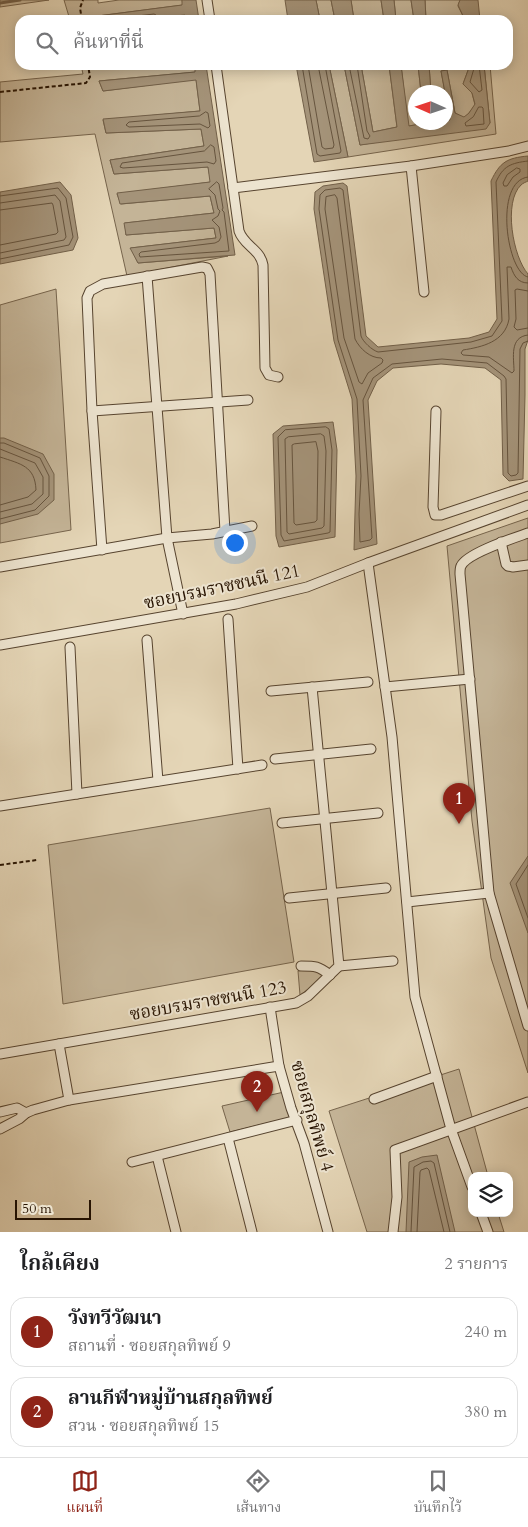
<!DOCTYPE html>
<html lang="th">
<head>
<meta charset="utf-8">
<style>
  :root { --surface:#fff; --page:#f6f6f6; --text:#202124; --muted:#757577; --line:#e0e0e0; --accent:#8f2418 }
  body { margin:0; font-family:Cardo,"Noto Serif Thai",serif; background:var(--page); color:var(--text) }
  .controls { position:absolute; right:15px; bottom:15px; display:grid; overflow:hidden; border-radius:10px; box-shadow:0 2px 12px #0003 }
  .controls button { width:45px; height:45px; display:grid; place-items:center; padding:0; border:0; border-bottom:1px solid var(--line); background:var(--surface); color:var(--text); font:25px sans-serif }
  .compass { position:absolute; left:408px; top:85px; width:45px; height:45px; border-radius:50%; background:var(--surface); box-shadow:0 2px 12px #0003; rotate:273deg }
  .scale { position:absolute; left:15px; bottom:12px; width:76px; box-sizing:border-box; padding-left:5px; border:2px solid #281402; border-top:0; font-size:14px; line-height:18px; white-space:nowrap; color:#281402; -webkit-text-stroke:4px #ede4d0; paint-order:stroke }
  .you { position:absolute; left:234px; top:542px; width:18px; height:18px; margin:-12px; border:4px solid #fff; border-radius:50%; background:#1a73e8; box-shadow:0 0 0 8px #1a73e833 }
  .badge { display:grid; place-items:center; width:32px; height:32px; border-radius:50%; background:var(--accent); color:#fff; font-size:16px; font-weight:700 }
  .pin { position:absolute; translate:-50% -41px; filter:drop-shadow(0 1px 2px #0008) }
  .pin::after { content:''; position:absolute; top:26px; width:18px; height:15px; background:inherit; clip-path:polygon(0 0,100% 0,50% 100%) }
  .list { margin:0; padding:0; list-style:none }
  h2 { display:flex; justify-content:space-between; align-items:center; height:65px; margin:0; padding:0 20px; font-size:21px }
  h2 small { font-size:16px; font-weight:400; color:var(--muted) }
  .list li { display:grid; grid-template-columns:32px 1fr auto; gap:15px; align-items:center; box-sizing:border-box; height:70px; margin:0 10px 10px; padding:0 10px; border:1px solid var(--line); border-radius:15px }
  .list b { display:block; font-size:19px; white-space:nowrap }
  .list p { margin:0; font-size:16px; white-space:nowrap; color:var(--muted) }
  .list em { font-size:16px; font-style:normal; color:var(--muted) }
  .icon { flex:none; width:28px; height:28px; fill:none; stroke:currentColor; stroke-width:2; stroke-linecap:round; stroke-linejoin:round }
  .map { position:relative; flex:none; width:528px; height:1232px; overflow:hidden }
  .search { position:absolute; background:var(--surface); box-shadow:0 2px 12px #0003; left:15px; right:15px; top:15px; height:55px; display:flex; align-items:center; gap:12px; box-sizing:border-box; padding:0 18px; border-radius:15px; color:var(--muted); font-size:19px }
  .sheet { height:225px; background:var(--surface) }
  nav { display:flex; justify-content:space-around; align-items:center; box-sizing:border-box; height:70px; border-top:1px solid var(--line); background:var(--surface); font-size:14px; color:var(--muted) }
  nav a { display:grid; justify-items:center; gap:2px }
  nav .on { color:var(--accent) }
  .map>svg:first-child { display:block }
</style>
</head>
<body>
<div class="map">
<svg width="528" height="1232" viewBox="0 0 528 1232">
  <rect width="100%" height="100%" fill="#e4d5b6"/>
  <filter id="stains"><feTurbulence type="fractalNoise" baseFrequency=".004" numOctaves="4"/><feColorMatrix values="0 0 0 0 .2 0 0 0 0 .09 0 0 0 0 .02 0 0 0 .5 -.17"/></filter>
  <radialGradient id="worn" r=".72"><stop offset=".6" stop-color="#630" stop-opacity="0"/><stop offset="1" stop-color="#630" stop-opacity=".3"/></radialGradient>
  <g fill="#c4b497" stroke="#76644c">
    <polygon points="0,0 49,0 0,7"/>
    <polygon points="64,0 98,0 98,3 119,0 182,0 183,5 90,17 90,20 70,20"/>
    <polygon points="316,0 331,0 335,20 320,20"/>
    <polygon points="351,0 381,0 384,20 354,20"/>
    <polygon points="394,0 411,0 414,20 396,20"/>
    <polygon points="425,0 460,0 458,6 465,20 426,20"/>
    <polygon points="81,65 195,65 196,72 99,81 103,91 196,79 200,111 103,120 106,133 201,129 204,146 110,160 114,174 208,167 211,182 117,194 121,204 210,196 214,213 125,223 126,235 214,228 216,238 131,248 138,263 228,256 127,276 95,134 0,142 0,82 83,74"/>
    <polygon points="329,65 344,65 360,145 490,123 484,65 490,65 496,134 348,157"/>
    <polygon points="361,65 389,65 397,127 373,132"/>
    <polygon points="401,65 418,65 421,92 416,92 416,122 425,124 408,126"/>
    <polygon points="429,65 470,65 463,84 472,93 475,105 469,113 464,118 455,113 447,70 441,71 445,92 431,92"/>
    <polygon points="56,289 71,530 0,543 0,305"/>
    <polygon points="528,518 528,1073 491,958 472,821 447,546"/>
    <polygon points="270,808 294,962 63,1004 48,845"/>
    <polygon points="316,968 324,974 318,982 300,995 298,971"/>
    <polygon points="459,1069 488,1176 472,1176 472,1213 498,1213 504,1232 367,1232 329,1111"/>
    <polygon points="284,1092 292,1117 230,1132 222,1106"/>
  </g>
  <g fill="#a49379" stroke="#726049">
    <polygon points="182,0 196,0 199,20 186,20 185,15 136,20 90,20 90,17 182,5"/>
    <polygon points="285,0 316,0 320,20 288,20"/>
    <polygon points="331,0 351,0 354,20 335,20"/>
    <polygon points="381,0 394,0 396,20 384,20"/>
    <polygon points="411,0 425,0 426,20 414,20"/>
    <polygon points="460,0 478,0 480,20 465,20 458,5"/>
    <polygon points="195,65 206,65 235,255 138,263 130,248 216,238 214,228 126,235 124,223 214,213 210,196 120,204 117,193 210,182 208,167 114,174 110,160 204,146 201,129 106,133 103,119 200,111 196,80 103,91 99,81 195,72"/>
    <polygon points="296,65 329,65 348,157 314,162"/>
    <polygon points="344,65 361,65 373,132 397,127 389,65 401,65 409,126 425,123 446,122 446,121 450,120 441,71 447,70 455,113 464,117 469,113 475,104 472,93 463,84 470,65 484,65 490,123 486,129 360,145"/>
    <polygon points="418,65 429,65 431,92 421,92"/>
    <path d="M528 156V181C526 182 523 183 521 185 503 202 513 257 528 274V340L525 349V395L523 479 509 481 503 475 501 380 485 368 441 364 393 368 377 381 368 400 377 544 354 550 356 476 352 399 334 341 314 209 315 192 323 186 343 183 347 186 366 336 378 347 469 338 489 332 497 319 491 181C500 162 507 158 528 156Z"/>
    <polygon points="60,182 71,195 78,238 73,250 0,264 0,192"/>
    <polygon points="333,422 337,450 335,537 279,547 276,536 273,434 283,426"/>
    <polygon points="0,438 4,438 43,454 54,474 54,500 38,514 0,524"/>
    <polygon points="528,856 528,933 510,883"/>
    <polygon points="437,1155 455,1232 406,1232 409,1162 422,1157"/>
  </g>
  <g fill="none" stroke-linecap="round" stroke-linejoin="round">
    <g stroke="#66543e" stroke-width="1">
      <polyline points="104,20 154,14 156,15 156,20"/>
      <polyline points="302,65 317,154 320,156 340,153 341,151 325,65"/>
      <polyline points="308,65 322,147 325,149 333,148 334,145 318,65"/>
      <polyline points="349,65 364,138 368,139 370,136 367,131 357,65"/>
      <polyline points="475,65 470,82 479,92 482,90 479,65"/>
      <polygon points="479,107 482,107 483,108 484,124 466,126 465,123 473,117"/>
      <polygon points="206,112 208,113 210,126 208,128 200,124 129,127 126,125 129,122 199,116"/>
      <polygon points="211,145 214,147 216,161 214,164 207,162 123,168 120,167 122,163 204,151"/>
      <path d="M528 161C511 163 503 166 496 182L502 321 492 336 471 342 378 352C372 350 363 342 361 336L343 190 340 188 325 190 320 195 319 209 338 340 357 399 361 476 359 514 360 542 370 540 372 538 363 400 373 378 392 364 442 359 487 363 504 376 506 379 508 473 511 476 516 475 518 473 520 349 523 343 528 341"/>
      <polygon points="517,168 520,169 520,172 513,177 507,186 504,186 503,183 507,175"/>
      <path d="M528 177C493 181 507 274 528 277"/>
      <polygon points="217,182 219,184 223,208 222,210 224,212 229,251 140,257 139,254 141,252 215,243 219,241 221,237 219,227 212,220 218,216 220,211 218,209 215,195 209,189"/>
      <path d="M335 195 337 198 355 339C360 349 370 358 381 358L383 360 382 363 368 373 362 384 359 382 344 338 325 209 326 197Z"/>
      <polyline points="0,196 58,188 66,198 73,237 69,245 0,259"/>
      <polyline points="0,203 55,195 60,201 66,237 64,240 0,253"/>
      <polyline points="0,210 52,203 53,205 58,232 56,234 0,245"/>
      <path d="M528 283C518 283 514 276 511 267H507L509 319C505 342 482 347 463 350L461 353 463 355 489 357 512 373 514 371C514 358 509 337 528 335"/>
      <polyline points="528,291 517,289 515,290 516,319 514,327 517,330 528,328"/>
      <polygon points="326,427 329,429 332,450 330,532 328,533 284,541 281,535 278,437 285,430"/>
      <polygon points="321,434 324,436 326,451 324,526 322,528 289,534 287,532 285,439 288,437"/>
      <polygon points="316,442 318,451 317,520 315,522 296,525 294,523 292,445 294,444"/>
      <polyline points="0,443 4,443 40,458 49,476 49,496 35,510 0,519"/>
      <polyline points="0,449 35,463 43,477 43,494 32,504 0,512"/>
      <path d="M0 457C21 464 35 466 36 490L28 497 0 505"/>
      <polyline points="528,865 516,884 528,918"/>
      <polyline points="411,1232 414,1167 423,1162 431,1161 434,1163 450,1232"/>
      <polyline points="417,1232 420,1172 421,1170 427,1168 429,1170 444,1232"/>
    </g>
    <polyline stroke="#726049" stroke-width="3" points="0,3 20,0"/>
    <defs>
      <g id="minor">
        <polyline points="207,0 210,20"/>
        <path d="M216 65 239 231C244 246 260 249 263 265L265 368 269 375 278 377"/>
        <polyline points="411,166 424,292"/>
        <polyline points="233,188 411,166 509,151 528,146"/>
        <polyline points="147,276 167,538 183,614"/>
        <polyline points="92,411 248,400"/>
        <polyline points="436,411 433,507 435,515 441,515 528,486"/>
        <path d="M528 533C514 538 467 553 461 566 460 568 460 571 460 574L489 893 528 1026"/>
        <polyline points="501,542 506,564 508,566 513,567 528,565"/>
        <polyline points="102,550 92,411 87,298 90,291 103,284 202,267 207,268 210,274 225,531"/>
        <polyline points="368,563 392,737 415,997 451,1129 472,1187"/>
        <polyline points="0,567 167,538 212,534 252,526"/>
        <polyline points="228,619 238,769"/>
        <polyline points="147,640 158,781"/>
        <polyline points="0,645 236,604 307,587 368,563 528,505"/>
        <polyline points="70,647 77,794"/>
        <polyline points="385,687 470,679"/>
        <polyline points="271,691 368,682"/>
        <polyline points="275,759 371,749"/>
        <polyline points="0,806 262,765"/>
        <polyline points="282,823 378,813"/>
        <polyline points="289,898 386,888"/>
        <polyline points="407,902 489,893"/>
        <path d="M301 966C316 966 318 966 330 975"/>
        <polyline points="339,966 393,961"/>
        <polyline points="270,1007 279,1066 291,1108 304,1143 328,1232"/>
        <polyline points="59,1044 69,1100"/>
        <polyline points="0,1054 296,1003 308,996 339,966 312,687"/>
        <polyline points="374,1099 437,1076"/>
        <polyline points="0,1112 17,1108 26,1113"/>
        <polyline points="0,1129 19,1119 26,1113 33,1110 69,1100 279,1066"/>
        <polyline points="228,1138 252,1232"/>
        <polyline points="157,1156 176,1232"/>
        <polyline points="132,1162 297,1120"/>
        <polyline points="481,1213 488,1232"/>
        <polyline points="393,1232 397,1197 395,1150 528,1102"/>
      </g>
    </defs>
    <use href="#minor" stroke="#57442f" stroke-width="11"/>
    <g stroke="#281402" stroke-width="2" stroke-dasharray="4 2.5" stroke-linecap="butt">
      <polyline points="82,20 80,8 83,0"/>
      <polyline points="0,92 86,83 90,77 88,65"/>
      <polyline points="0,865 37,860"/>
    </g>
    <use href="#minor" stroke="#ede4d0" stroke-width="9"/>
  </g>
  <g text-anchor="middle" dominant-baseline="central" stroke-width="4" stroke-linejoin="round" paint-order="stroke">
    <g font-size="18" fill="#281402" stroke="#ede4d0">
      <text transform="translate(222 587) rotate(-12)">ซอยบรมราชชนนี 121</text>
      <text transform="translate(208 1001) rotate(-10)">ซอยบรมราชชนนี 123</text>
      <text transform="translate(312 1116) rotate(74)">ซอยสกุลทิพย์ 4</text>
    </g>
  </g>
  <rect width="100%" height="100%" filter="url(#stains)"/>
  <rect width="100%" height="100%" fill="url(#worn)"/>
</svg>
<div class="controls">
<button><svg class="icon" aria-label="layers" viewBox="0 0 24 24"><path d="M12 4l9 5-9 5-9-5zM3 14l9 5 9-5"/></svg></button>
</div>
<svg class="compass" viewBox="-18 -18 36 36"><path d="M0-13l5 13h-10z" fill="#e53935"/><path d="M0 13l5-13h-10z" fill="#757577"/></svg>
<div class="scale">50 m</div>
<div class="you"></div>
<div class="pin badge" style="left:459px;top:824px">1</div>
<div class="pin badge" style="left:257px;top:1112px">2</div>
<div class="search"><svg class="icon" aria-label="search" viewBox="0 0 24 24"><circle cx="10" cy="10" r="6"/><path d="M15 15l6 6"/></svg>ค้นหาที่นี่</div>
</div>
<section class="sheet">
<h2>ใกล้เคียง<small>2 รายการ</small></h2>
<ul class="list">
<li><span class="badge">1</span><div><b>วังทวีวัฒนา</b><p>สถานที่ · ซอยสกุลทิพย์ 9</p></div><em>240 m</em></li>
<li><span class="badge">2</span><div><b>ลานกีฬาหมู่บ้านสกุลทิพย์</b><p>สวน · ซอยสกุลทิพย์ 15</p></div><em>380 m</em></li>
</ul>
</section>
<nav>
<a class="on"><svg class="icon" aria-label="map" viewBox="0 0 24 24"><path d="M3 6l6-2 6 2 6-2v14l-6 2-6-2-6 2zM9 4v14M15 6v14"/></svg>แผนที่</a>
<a><svg class="icon" aria-label="directions" viewBox="0 0 24 24"><path d="M12 3l9 9-9 9-9-9zM9 14v-3h6M13 9l2 2-2 2"/></svg>เส้นทาง</a>
<a><svg class="icon" aria-label="saved" viewBox="0 0 24 24"><path d="M7 4h10v16l-5-4-5 4z"/></svg>บันทึกไว้</a>
</nav>
</body>
</html>
